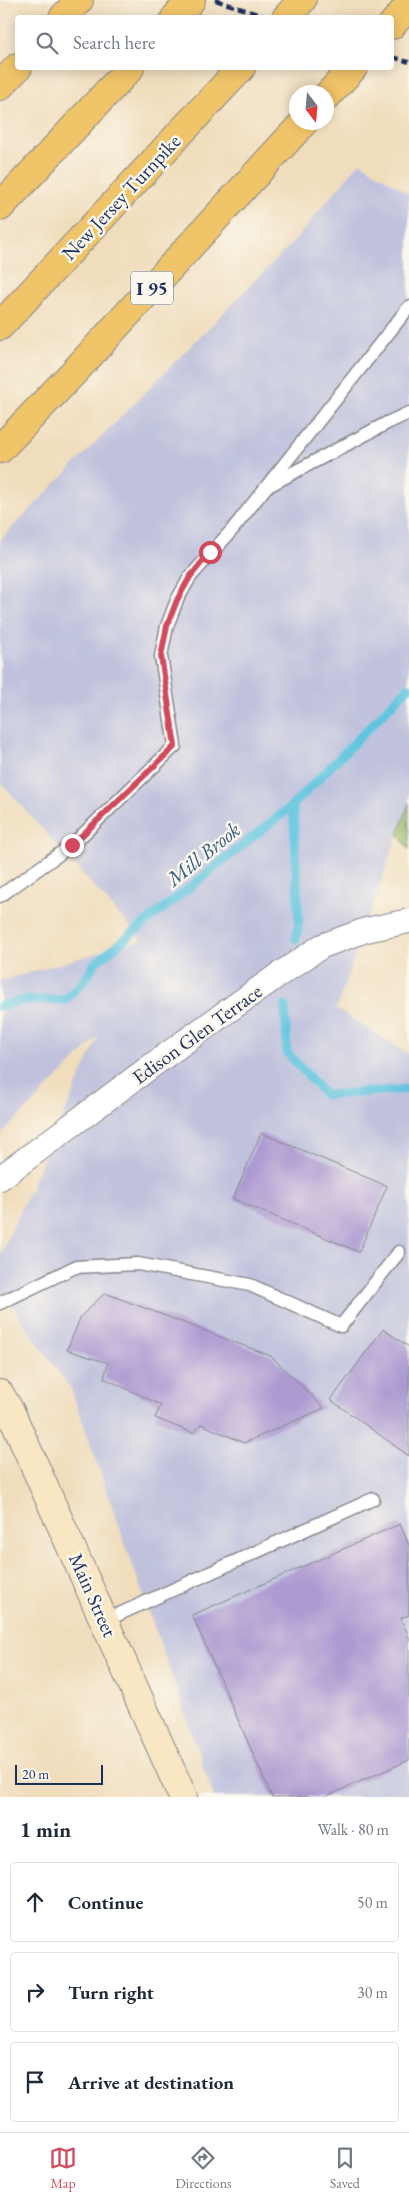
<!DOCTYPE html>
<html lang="en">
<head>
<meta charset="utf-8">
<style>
  :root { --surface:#fff; --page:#f2f2f3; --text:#1f2937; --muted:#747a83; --line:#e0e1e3; --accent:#d1495b }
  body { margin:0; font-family:"EB Garamond",serif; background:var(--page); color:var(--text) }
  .compass { position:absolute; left:289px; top:85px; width:45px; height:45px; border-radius:50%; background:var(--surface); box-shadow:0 2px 12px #0003; rotate:164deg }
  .scale { position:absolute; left:15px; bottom:12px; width:88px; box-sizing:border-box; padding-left:5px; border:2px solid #1b2f5e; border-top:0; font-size:14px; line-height:18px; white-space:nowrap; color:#1b2f5e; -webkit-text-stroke:4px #fbf7ec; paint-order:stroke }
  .stop { position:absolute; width:15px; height:15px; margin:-11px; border:4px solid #d1495b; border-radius:50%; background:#fff }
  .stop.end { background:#d1495b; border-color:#fff; box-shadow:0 1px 5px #0008 }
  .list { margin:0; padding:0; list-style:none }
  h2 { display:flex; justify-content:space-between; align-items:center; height:65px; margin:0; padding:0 20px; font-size:21px }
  h2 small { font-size:16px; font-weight:400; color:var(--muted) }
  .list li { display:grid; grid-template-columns:32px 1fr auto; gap:15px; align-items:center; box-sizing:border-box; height:80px; margin:0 10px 10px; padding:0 10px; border:1px solid var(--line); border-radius:5px }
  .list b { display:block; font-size:19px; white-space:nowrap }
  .list em { font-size:16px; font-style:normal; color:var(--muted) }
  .icon { flex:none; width:28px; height:28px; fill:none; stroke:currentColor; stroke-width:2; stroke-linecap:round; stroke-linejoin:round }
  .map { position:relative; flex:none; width:409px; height:1797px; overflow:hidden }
  .search { position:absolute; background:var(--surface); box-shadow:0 2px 12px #0003; left:15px; right:15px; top:15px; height:55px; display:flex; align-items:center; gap:12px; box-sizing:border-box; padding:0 18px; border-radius:5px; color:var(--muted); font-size:19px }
  .sheet { height:335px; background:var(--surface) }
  nav { display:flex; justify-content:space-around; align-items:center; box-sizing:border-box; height:70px; border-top:1px solid var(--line); background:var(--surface); font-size:14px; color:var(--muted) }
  nav a { display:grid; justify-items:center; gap:2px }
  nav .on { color:var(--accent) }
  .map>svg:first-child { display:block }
</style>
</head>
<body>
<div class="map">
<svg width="409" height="1797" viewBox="0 0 409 1797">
  <rect width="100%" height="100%" fill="#fbf7ec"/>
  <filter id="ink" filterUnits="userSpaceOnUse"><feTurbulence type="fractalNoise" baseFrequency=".02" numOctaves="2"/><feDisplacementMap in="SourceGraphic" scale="10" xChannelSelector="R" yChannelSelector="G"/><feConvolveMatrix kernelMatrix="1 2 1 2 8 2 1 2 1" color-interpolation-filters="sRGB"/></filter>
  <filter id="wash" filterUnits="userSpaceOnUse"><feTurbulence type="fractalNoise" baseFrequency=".0096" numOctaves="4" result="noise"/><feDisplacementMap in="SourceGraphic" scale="20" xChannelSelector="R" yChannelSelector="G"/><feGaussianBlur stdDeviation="1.12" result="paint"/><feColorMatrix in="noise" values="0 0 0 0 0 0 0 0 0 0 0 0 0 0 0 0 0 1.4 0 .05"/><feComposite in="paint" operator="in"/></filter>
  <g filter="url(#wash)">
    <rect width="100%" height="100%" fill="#f0ddbc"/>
    <polygon fill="#c0c2dd" points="360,162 409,194 409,803 336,1009 409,1054 409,1797 214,1797 71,1389 0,1289 0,1256 99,1036 0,1136 0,981 142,940 0,782 0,540 294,241"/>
    <polygon fill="#98b366" stroke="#5a7162" points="409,803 409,850 398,834"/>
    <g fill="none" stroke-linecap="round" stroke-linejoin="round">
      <g stroke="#61c5df" stroke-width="9">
        <polyline points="293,805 299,921 296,939"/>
        <polyline points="0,1006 25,1000 65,1000 87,977 95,963 293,805 409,687"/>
        <polyline points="285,1006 287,1052 325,1095 409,1089"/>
      </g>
    </g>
    <g id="blocks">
      <g fill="#ac9ad1">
        <polygon points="261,1133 387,1186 359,1252 233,1199"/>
        <polygon points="105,1293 271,1356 324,1408 244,1443 201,1424 193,1433 155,1418 161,1405 104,1378 108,1363 67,1350 81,1316"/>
        <polygon points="383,1329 409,1347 409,1456 331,1400"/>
        <polygon points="400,1524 409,1545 409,1615 401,1618 409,1637 409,1760 325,1797 272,1797 192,1615"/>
      </g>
    </g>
  </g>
  <g filter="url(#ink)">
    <use href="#blocks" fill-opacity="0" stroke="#86868d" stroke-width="1"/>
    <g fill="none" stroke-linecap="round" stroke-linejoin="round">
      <defs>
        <g id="lane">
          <polyline points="270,485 389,422 409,413"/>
          <polyline points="0,896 72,845 175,746 161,656 167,626 177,600 190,577 232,530 409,307"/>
          <polyline points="0,1303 75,1267 138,1264 250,1285 341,1326 399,1252"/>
          <polyline points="104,1621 373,1499"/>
        </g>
        <polyline id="street" points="0,1178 169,1053 274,978 322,946 366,930 409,921"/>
        <polyline id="secondary" points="0,1394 10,1411 183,1797"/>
        <g id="highway">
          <polyline points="63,18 79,0"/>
          <polyline points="175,18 191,0"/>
          <polyline points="286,18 302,0"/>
          <polyline points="392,25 409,5"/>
          <polyline points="0,86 18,67"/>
          <polyline points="326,97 353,68"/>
          <polyline points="0,207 130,68"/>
          <polyline points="0,326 241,68"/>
          <polyline points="0,449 76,370 304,122"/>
        </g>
      </defs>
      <use href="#lane" stroke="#86868d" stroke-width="15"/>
      <use href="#street" stroke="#86868d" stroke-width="26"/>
      <use href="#secondary" stroke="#86868d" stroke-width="30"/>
      <use href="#highway" stroke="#86868d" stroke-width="30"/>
      <use href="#lane" stroke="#fff" stroke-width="12"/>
      <use href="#street" stroke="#fff" stroke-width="24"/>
      <use href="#secondary" stroke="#f9e7c3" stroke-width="28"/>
      <use href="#highway" stroke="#f0c469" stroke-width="28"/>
      <g stroke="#1b2f5e" stroke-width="4" stroke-dasharray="8 4" stroke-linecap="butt">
        <polyline points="215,0 270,18"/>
        <polyline points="392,57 409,62"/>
      </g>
    </g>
  </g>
  <g fill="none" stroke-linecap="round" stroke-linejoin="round" filter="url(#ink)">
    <polyline stroke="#d1495b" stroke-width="6" points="72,845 175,746 161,656 167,626 177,600 190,577 210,552"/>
  </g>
  <g text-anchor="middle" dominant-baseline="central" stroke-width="5" stroke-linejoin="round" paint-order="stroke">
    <rect fill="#fbf7ec" stroke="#5e6b89" stroke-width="1" x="131" y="271.5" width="42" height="33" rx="4"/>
    <g font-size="19" font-weight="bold" fill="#1b2f5e">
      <text x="152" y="288">I 95</text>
    </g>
    <g font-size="20" fill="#1b2f5e" stroke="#fbf7ec">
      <text transform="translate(121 197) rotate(-47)">New Jersey Turnpike</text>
      <text transform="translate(197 1034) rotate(-36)">Edison Glen Terrace</text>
      <text transform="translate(93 1595) rotate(66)">Main Street</text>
    </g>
    <g font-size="21" font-style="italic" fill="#305c85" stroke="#fbf7ec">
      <text transform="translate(203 854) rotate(-39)">Mill Brook</text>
    </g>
  </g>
</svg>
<svg class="compass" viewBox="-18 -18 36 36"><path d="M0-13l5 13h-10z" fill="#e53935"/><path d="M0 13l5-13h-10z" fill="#747a83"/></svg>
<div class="scale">20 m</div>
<div class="stop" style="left:210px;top:552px"></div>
<div class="stop end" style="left:72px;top:845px"></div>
<div class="search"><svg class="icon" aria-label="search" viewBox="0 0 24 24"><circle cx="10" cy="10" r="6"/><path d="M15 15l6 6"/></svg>Search here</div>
</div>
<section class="sheet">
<h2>1 min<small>Walk · 80 m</small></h2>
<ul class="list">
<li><svg class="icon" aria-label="ahead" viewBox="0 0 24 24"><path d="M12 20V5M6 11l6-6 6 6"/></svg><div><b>Continue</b></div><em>50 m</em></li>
<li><svg class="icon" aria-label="right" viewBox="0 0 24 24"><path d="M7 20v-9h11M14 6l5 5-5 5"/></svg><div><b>Turn right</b></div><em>30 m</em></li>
<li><svg class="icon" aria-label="arrive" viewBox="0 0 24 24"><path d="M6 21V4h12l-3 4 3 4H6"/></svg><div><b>Arrive at destination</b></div></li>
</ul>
</section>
<nav>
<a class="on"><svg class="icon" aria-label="map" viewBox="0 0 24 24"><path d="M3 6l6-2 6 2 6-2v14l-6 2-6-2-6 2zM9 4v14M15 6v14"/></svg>Map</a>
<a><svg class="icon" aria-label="directions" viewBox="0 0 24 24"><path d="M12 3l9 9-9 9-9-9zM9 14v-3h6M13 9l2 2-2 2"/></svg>Directions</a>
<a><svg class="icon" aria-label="saved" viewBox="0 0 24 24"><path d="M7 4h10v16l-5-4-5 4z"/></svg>Saved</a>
</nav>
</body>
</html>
